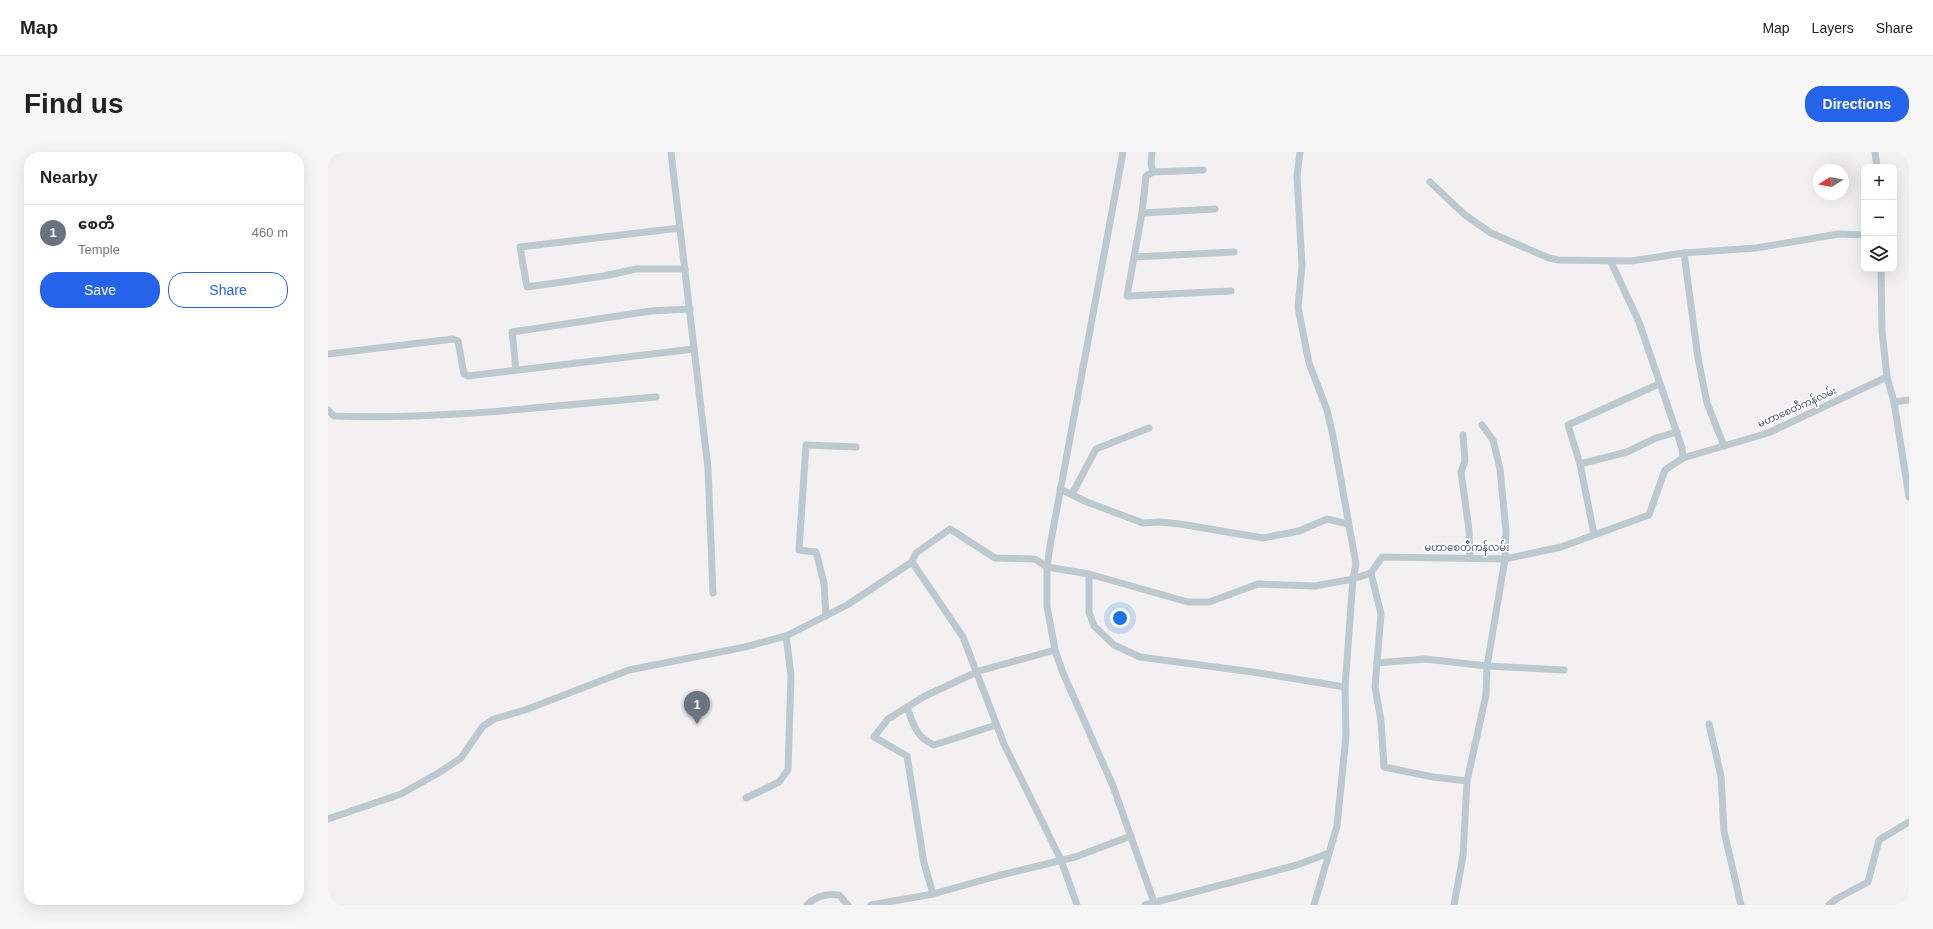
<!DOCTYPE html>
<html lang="en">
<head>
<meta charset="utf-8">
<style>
  :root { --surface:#fff; --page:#f6f6f6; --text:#222; --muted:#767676; --line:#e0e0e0; --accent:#2563eb }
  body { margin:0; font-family:Helvetica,"Noto Sans Myanmar",sans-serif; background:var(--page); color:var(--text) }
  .controls { position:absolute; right:12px; top:12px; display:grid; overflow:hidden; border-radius:8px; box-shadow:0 4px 16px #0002 }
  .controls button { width:36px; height:36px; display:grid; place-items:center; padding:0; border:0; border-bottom:1px solid var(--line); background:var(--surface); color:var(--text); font:20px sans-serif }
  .compass { position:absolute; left:1485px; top:12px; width:36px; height:36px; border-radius:50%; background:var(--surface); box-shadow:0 4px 16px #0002; rotate:259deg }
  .you { position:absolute; left:792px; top:466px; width:14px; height:14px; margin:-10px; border:3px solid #fff; border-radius:50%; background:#1a73e8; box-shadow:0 0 0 6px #1a73e833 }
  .badge { display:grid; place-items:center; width:26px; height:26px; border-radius:50%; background:var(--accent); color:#fff; font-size:13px; font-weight:700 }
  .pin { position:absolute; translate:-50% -33px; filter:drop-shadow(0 1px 2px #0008) }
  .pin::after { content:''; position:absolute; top:21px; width:14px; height:12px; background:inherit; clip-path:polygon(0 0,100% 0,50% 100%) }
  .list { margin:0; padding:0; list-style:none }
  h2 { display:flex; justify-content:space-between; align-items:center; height:52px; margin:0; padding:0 16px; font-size:17px }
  h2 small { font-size:13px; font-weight:400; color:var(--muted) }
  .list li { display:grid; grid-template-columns:26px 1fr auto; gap:12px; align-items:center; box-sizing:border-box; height:56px; padding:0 16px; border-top:1px solid var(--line) }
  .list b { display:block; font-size:15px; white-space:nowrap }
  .list p { margin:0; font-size:13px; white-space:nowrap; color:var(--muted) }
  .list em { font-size:13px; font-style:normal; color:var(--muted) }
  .actions { display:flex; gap:8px; padding:12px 16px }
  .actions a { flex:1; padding:9px 0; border:1px solid var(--accent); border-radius:16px; text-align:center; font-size:14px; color:var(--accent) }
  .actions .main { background:var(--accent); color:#fff }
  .icon { flex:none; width:22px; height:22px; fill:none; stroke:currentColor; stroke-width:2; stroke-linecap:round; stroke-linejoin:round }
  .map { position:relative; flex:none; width:1581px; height:753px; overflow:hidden; border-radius:16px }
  header { display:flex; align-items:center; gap:24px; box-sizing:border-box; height:56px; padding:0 20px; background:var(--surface); border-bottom:1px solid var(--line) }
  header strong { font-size:19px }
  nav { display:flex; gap:22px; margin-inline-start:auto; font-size:14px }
  .intro { display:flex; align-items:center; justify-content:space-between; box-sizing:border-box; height:96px; padding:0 24px }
  h1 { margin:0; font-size:28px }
  .button { padding:10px 18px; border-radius:16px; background:var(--accent); color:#fff; font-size:14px; font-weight:700 }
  main { display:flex; gap:24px; padding:0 24px }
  aside { flex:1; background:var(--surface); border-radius:16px; box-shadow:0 4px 16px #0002 }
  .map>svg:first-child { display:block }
</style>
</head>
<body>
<header>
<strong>Map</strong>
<nav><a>Map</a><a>Layers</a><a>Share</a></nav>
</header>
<div class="intro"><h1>Find us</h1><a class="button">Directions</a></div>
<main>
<aside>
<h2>Nearby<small></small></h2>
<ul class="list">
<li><span class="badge" style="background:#6b7280">1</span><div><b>စေတီ</b><p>Temple</p></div><em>460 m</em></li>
</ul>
<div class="actions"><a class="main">Save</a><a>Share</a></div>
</aside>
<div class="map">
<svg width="1581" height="753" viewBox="0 0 1581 753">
  <rect width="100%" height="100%" fill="#f2f0f0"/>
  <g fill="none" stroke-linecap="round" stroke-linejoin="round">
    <polyline stroke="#8be1ed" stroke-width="2" points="0,750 7,753"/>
    <g stroke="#bdc9cf" stroke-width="7">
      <polyline points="343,0 380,316 385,441"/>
      <polyline points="795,0 722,394 719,415 719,454 727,498 735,521 785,634 827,753"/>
      <polyline points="824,0 823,12 825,20 875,18"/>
      <polyline points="1547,0 1549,15"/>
      <polyline points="825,20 818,24 814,61 887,57"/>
      <polyline points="1102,30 1137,63 1163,81 1221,106 1230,108 1303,109 1356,101 1428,96 1511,82 1536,83"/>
      <polyline points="814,61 806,105 906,100"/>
      <polyline points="352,76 192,95 199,135 276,124 308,117 357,117"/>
      <polyline points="1356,101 1370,206 1379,251 1396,294"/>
      <polyline points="806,105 799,144 903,139"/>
      <polyline points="1283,110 1311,170 1354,296 1355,306"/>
      <polyline points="1553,117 1554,179 1559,225 1566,250 1581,345"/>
      <polyline points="0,202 125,187 130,189 136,222 140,224 366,197"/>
      <polyline points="188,218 184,180 323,159 362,157"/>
      <polyline points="1566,250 1581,248"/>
      <path d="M0 258 6 264C114 268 221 254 328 245"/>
      <polyline points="1135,283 1137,309 1133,320 1141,378 1142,406"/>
      <polyline points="1252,312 1299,300 1328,286 1349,280"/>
      <polyline points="732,337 759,350 815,371 832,370 852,372 935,386 971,379 999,367 1020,372"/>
      <polyline points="744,342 768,297 821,276"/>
      <polyline points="1266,382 1252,312 1240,273 1331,232"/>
      <polyline points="584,410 588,401 622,377 667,406 707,407 719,415 761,422 860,450 881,450 930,432 987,434 1025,427 1028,412 1005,284 999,258 981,211 970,155 974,114 969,24 972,0"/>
      <polyline points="1043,421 1053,462 1047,535 1053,569 1056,615 1105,625 1139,629"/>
      <polyline points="761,422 761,460 766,474 786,493 812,505 925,520 1017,535"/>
      <polyline points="498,464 496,431 488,400 471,398 478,293 528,295"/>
      <polyline points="1049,511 1097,507 1159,514 1236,518"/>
      <path d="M579 555C585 572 588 585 606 593L668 573"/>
      <polyline points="1381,572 1393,624 1396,679 1413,753"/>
      <polyline points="418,646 451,630 460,618 463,523 458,484"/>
      <polyline points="0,667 73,642 112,620 133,606 155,574 166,567 197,558 301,518 417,495 458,484 519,453 584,410 635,485 676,592 733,708 749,753"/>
      <polyline points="605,742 596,711 579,604 546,585 560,567 597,544 651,519 727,498"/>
      <path d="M479 753C488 744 499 741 511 743L520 753"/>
      <polyline points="543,753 605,742 669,724 747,705 803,684"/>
      <polyline points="817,753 969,713 1001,701"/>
      <polyline points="986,753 1009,674 1018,584 1017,535 1025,427 1043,421 1054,405 1177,407 1233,395 1321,363 1337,318 1355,306 1440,281 1559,225"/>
      <polyline points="1126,753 1135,704 1139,629 1158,543 1159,514 1177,407 1178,379 1172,317 1165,288 1154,273"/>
      <polyline points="1501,753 1508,747 1540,730 1551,688 1581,670"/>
    </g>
  </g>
  <g text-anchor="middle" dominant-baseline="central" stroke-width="3" stroke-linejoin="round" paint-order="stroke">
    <g font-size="10" fill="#47555e" stroke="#fff">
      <text transform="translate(1469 255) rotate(-24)">မဟာစေတီကန်လမ်း</text>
      <text x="1139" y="395">မဟာစေတီကန်လမ်း</text>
    </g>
  </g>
</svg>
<div class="controls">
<button>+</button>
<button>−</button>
<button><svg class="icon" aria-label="layers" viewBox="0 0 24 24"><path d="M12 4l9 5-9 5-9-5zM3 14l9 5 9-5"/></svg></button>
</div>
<svg class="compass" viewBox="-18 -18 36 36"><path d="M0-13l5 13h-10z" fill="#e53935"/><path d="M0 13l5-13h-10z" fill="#767676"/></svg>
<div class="you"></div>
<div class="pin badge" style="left:369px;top:572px;background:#6b7280">1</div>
</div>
</main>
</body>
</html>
